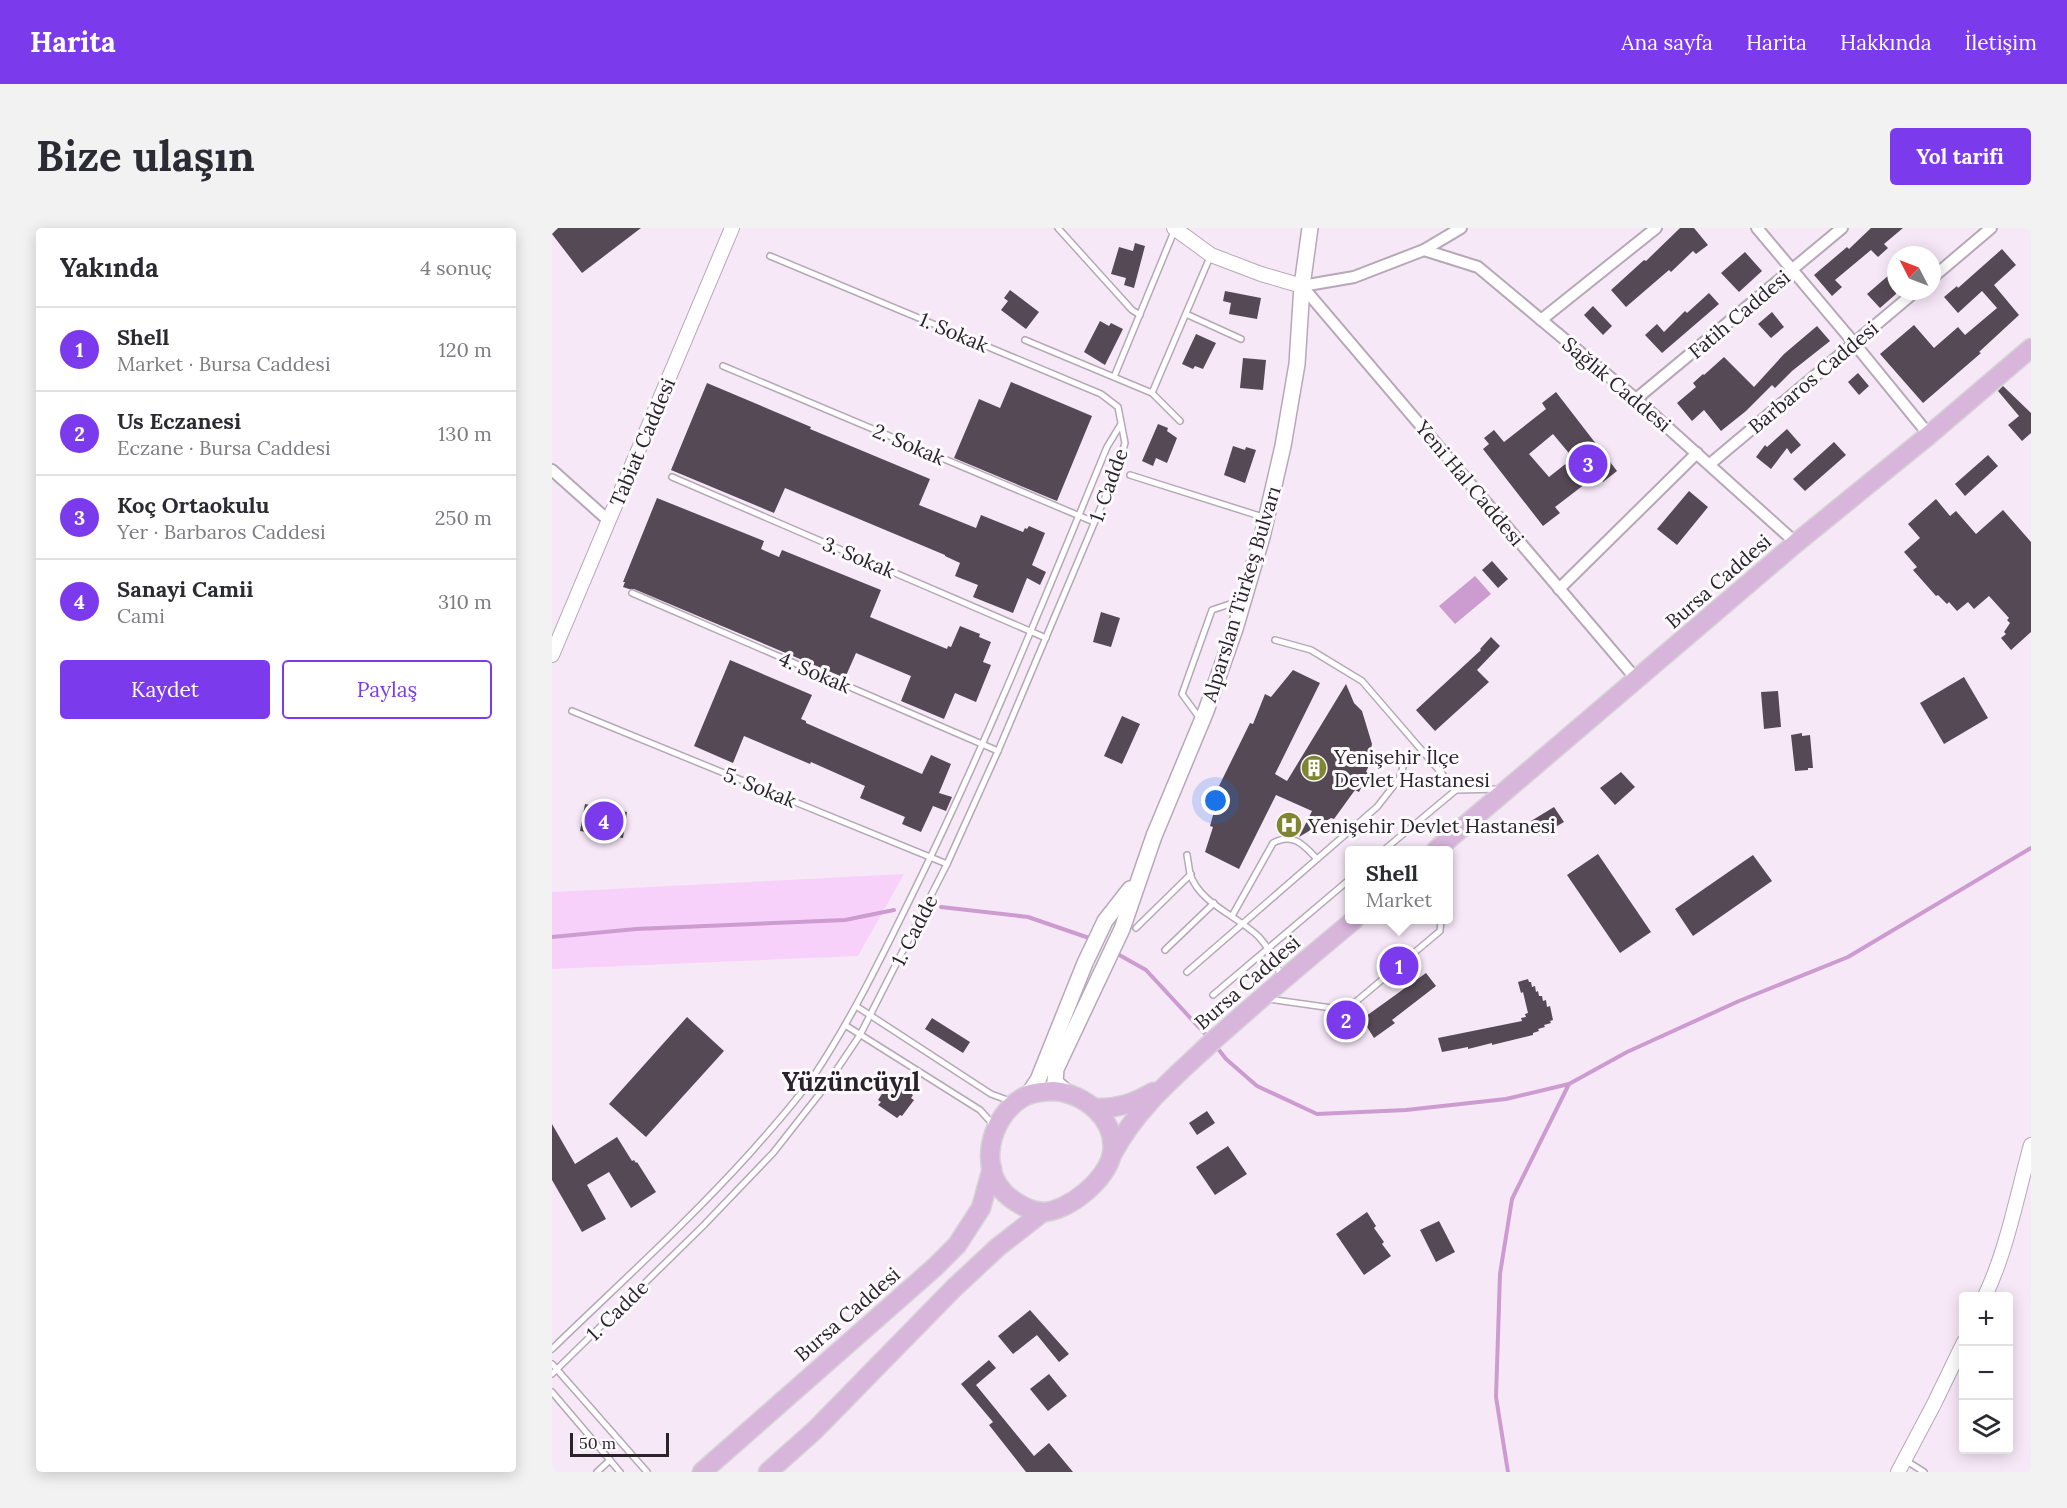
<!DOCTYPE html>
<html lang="tr">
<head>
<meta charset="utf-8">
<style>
  :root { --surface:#fff; --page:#f2f2f3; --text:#2b2b33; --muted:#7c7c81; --line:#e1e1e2; --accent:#7c3aed }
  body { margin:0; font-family:Lora,serif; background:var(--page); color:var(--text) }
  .controls { position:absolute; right:18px; bottom:18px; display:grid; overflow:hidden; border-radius:6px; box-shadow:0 3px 15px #0003 }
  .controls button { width:54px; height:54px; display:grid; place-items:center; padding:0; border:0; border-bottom:2px solid var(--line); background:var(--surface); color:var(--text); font:30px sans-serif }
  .compass { position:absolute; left:1335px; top:18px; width:54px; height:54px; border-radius:50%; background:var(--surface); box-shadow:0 3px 15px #0003; rotate:312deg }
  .scale { position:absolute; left:18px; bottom:15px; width:99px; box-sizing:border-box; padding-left:6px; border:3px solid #2a242a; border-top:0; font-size:16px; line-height:21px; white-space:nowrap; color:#2a242a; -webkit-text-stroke:4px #fdfafd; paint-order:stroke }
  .you { position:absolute; left:664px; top:573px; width:21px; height:21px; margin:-15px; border:4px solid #fff; border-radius:50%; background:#1a73e8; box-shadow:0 0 0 9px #1a73e833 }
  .badge { display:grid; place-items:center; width:39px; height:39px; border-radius:50%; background:var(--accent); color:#fff; font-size:20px; font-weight:700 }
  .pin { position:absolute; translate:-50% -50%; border:3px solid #fff; box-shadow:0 2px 6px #0006 }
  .popup { position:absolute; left:793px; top:618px; width:108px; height:78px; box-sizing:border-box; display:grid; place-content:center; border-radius:6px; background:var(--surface); filter:drop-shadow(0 2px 4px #0005); font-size:20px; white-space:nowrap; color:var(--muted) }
  .popup b { font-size:22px; color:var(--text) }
  .popup::after { content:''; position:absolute; left:50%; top:100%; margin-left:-12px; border:12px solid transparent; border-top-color:var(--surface) }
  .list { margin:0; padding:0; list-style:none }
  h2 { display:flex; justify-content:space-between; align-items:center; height:78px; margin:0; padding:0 24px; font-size:26px }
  h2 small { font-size:20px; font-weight:400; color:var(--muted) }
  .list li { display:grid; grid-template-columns:39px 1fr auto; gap:18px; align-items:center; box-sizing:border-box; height:84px; padding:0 24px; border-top:2px solid var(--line) }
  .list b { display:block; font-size:22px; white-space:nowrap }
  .list p { margin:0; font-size:20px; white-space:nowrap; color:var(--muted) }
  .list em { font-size:20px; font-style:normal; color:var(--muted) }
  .actions { display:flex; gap:12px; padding:18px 24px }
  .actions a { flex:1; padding:14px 0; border:2px solid var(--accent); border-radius:6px; text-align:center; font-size:21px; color:var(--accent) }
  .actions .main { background:var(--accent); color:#fff }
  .icon { flex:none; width:33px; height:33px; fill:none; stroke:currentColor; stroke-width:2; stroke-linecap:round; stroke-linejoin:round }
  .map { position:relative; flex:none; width:1479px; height:1244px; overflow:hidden; border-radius:6px }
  header { display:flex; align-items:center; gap:36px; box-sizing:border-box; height:84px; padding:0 30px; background:var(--accent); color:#fff }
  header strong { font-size:28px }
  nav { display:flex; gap:33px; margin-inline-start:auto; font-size:21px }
  .intro { display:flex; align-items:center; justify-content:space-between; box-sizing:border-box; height:144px; padding:0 36px }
  h1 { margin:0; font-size:42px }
  .button { padding:15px 27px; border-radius:6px; background:var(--accent); color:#fff; font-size:21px; font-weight:700 }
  main { display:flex; gap:36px; padding:0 36px }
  aside { flex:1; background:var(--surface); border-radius:6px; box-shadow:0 3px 15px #0003 }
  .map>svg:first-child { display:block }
</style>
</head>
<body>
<header>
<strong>Harita</strong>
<nav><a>Ana sayfa</a><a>Harita</a><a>Hakkında</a><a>İletişim</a></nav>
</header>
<div class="intro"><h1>Bize ulaşın</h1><a class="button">Yol tarifi</a></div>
<main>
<aside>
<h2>Yakında<small>4 sonuç</small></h2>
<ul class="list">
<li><span class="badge">1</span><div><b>Shell</b><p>Market · Bursa Caddesi</p></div><em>120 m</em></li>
<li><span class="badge">2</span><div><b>Us Eczanesi</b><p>Eczane · Bursa Caddesi</p></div><em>130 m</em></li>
<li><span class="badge">3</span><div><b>Koç Ortaokulu</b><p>Yer · Barbaros Caddesi</p></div><em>250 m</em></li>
<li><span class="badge">4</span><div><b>Sanayi Camii</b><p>Cami</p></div><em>310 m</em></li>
</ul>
<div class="actions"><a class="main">Kaydet</a><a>Paylaş</a></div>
</aside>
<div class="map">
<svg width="1479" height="1244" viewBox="0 0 1479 1244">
  <rect width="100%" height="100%" fill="#f7e8f8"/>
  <polygon fill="#f7d1fa" points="352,646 306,728 0,741 0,664"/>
  <polygon fill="#cc9bd0" points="923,348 939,366 903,396 887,378"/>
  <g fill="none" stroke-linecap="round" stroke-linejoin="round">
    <g stroke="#cc9bd0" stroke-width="4">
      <polyline points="389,679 476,689 540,711"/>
      <polyline points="0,709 84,701 293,692 342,682"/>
      <polyline points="562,724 594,742 656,809"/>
      <polyline points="663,817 674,831 705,858 765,886 854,882 954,871 1017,856 1075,824 1187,773 1296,729 1479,620"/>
      <polyline points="956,1244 944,1169 948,1046 960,971 1017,856"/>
    </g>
  </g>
  <g fill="#554956" fill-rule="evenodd">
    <polygon points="6,0 89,0 30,45 0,6"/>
    <polygon points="1128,0 1142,0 1156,17 1144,26 1141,23 1119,44 1117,42 1074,79 1059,62 1092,32 1094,33"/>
    <polygon points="1319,0 1351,0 1332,16 1336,20 1326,29 1319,22 1283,52 1290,59 1280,68 1262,47 1295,19 1297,21"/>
    <polygon points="583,15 593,18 582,60 572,57 574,50 559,46 567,19 581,23"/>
    <polygon points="1450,21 1464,37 1442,57 1467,87 1427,124 1429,125 1371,175 1328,126 1362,97 1382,120 1406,99 1413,107 1445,80 1430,63 1406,85 1392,69 1405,58 1406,60"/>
    <polygon points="1193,24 1210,43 1187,64 1169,45"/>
    <polygon points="1344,41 1344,66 1328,80 1315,66"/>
    <polygon points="458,62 487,84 474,101 449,82 456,73 452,70"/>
    <polygon points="673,63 709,70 705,91 677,86 679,75 671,73"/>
    <polygon points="1157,65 1167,76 1110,125 1093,107 1105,96 1112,104 1133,83 1135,85"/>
    <polygon points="1041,78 1060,98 1051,107 1032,87"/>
    <polygon points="1220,84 1232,99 1219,110 1206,96"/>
    <polygon points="548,93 557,98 559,95 571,101 553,137 532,124"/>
    <polygon points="1265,98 1278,113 1240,143 1223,160 1220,157 1194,183 1169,203 1152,182 1140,193 1125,175 1144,159 1141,155 1151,146 1152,147 1172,129 1202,159 1232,126"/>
    <polygon points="644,106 664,115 651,141 643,138 641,141 630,136"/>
    <polygon points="691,130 714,132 711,162 688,160"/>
    <polygon points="1306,145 1317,158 1307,167 1296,154"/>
    <polygon points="459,154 540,188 505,273 402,230 427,171 448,180"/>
    <polygon points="155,155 259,199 258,201 378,251 367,277 424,300 429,287 471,304 473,300 475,301 477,298 493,305 480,337 494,344 488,357 475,350 461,385 421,369 426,357 403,348 408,335 393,328 393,327 233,260 222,285 119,242"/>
    <polygon points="1451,158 1479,185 1479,205 1470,213 1456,197 1467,188 1446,163"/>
    <path d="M1004 164 1065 243 1051 254 1046 246 1003 279 1008 285 991 298 931 221 937 216 932 210 942 202 952 214 994 181 990 175ZM1001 206 1021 230 997 249 977 226Z"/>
    <polygon points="606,196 616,200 615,203 625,210 615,235 604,230 601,238 590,233"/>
    <polygon points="1235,201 1249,217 1239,226 1235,220 1219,241 1204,229 1213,217 1215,219"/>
    <polygon points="1282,214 1294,227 1253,263 1241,251"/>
    <polygon points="681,218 693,222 694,219 704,222 693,255 672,247"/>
    <polygon points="1436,227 1446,238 1413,268 1403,256"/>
    <polygon points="1137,263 1156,279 1125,317 1105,301"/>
    <polygon points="105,270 212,313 209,321 227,329 230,322 329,362 318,389 395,421 396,418 399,419 408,398 428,406 427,409 439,414 431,434 439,437 424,474 403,465 392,491 349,473 359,448 304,425 293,450 82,361 77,361 71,359 73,354 71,354"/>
    <polygon points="1384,271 1398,288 1404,283 1424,306 1451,282 1479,314 1479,404 1459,422 1449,410 1454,406 1452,404 1458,395 1455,392 1457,390 1437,368 1422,381 1416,374 1405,383 1397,374 1395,376 1386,367 1384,368 1361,342 1365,339 1352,324 1368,310 1356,296"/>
    <polygon points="940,333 956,351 946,360 930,342"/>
    <polygon points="549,384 568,390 559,419 541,414"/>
    <polygon points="939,409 948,418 925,442 937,454 883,503 864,482 929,422 928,421"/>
    <polygon points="178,432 260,467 249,491 254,493 254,495 370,546 379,527 399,536 387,565 400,569 394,583 381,578 369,604 350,596 353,589 308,570 313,558 259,534 258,536 192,508 181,535 142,518"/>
    <polygon points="741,442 768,455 723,546 735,553 794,456 802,475 810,483 820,516 816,534 818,535 814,544 817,545 807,564 803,562 782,591 779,590 747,609 760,583 724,567 687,641 653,624 661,599 658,598 669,559 667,558 698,495 701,496 713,466 719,469"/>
    <polygon points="1412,449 1436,490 1392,516 1368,475"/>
    <polygon points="1226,463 1229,499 1212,501 1209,464"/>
    <polygon points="570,488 588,496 570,536 552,528"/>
    <polygon points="1250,505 1250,508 1258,507 1261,540 1256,540 1256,542 1243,543 1239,507"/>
    <polygon points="1069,544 1083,559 1063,577 1048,560"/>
    <polygon points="33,576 75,584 71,610 28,603"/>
    <polygon points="1002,579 1012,594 988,608 979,593"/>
    <polygon points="1046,626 1099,704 1068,725 1015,647"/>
    <polygon points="1201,627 1220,653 1141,708 1123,681"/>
    <polygon points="874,745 884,758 840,792 843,795 822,810 810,791"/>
    <polygon points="976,751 977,754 979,754 980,759 983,758 984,764 986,763 987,768 990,768 991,773 994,772 995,779 998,778 1001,792 998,793 999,795 992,797 993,799 986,801 987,803 981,805 981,807 940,817 940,815 916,821 916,819 890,824 886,810 970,793 969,790 974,789 973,786 976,785 971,764 969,765 966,754"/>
    <polygon points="135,789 172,823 94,909 57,876"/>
    <polygon points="380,790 418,814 411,825 373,801"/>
    <polygon points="342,854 361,867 359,870 362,872 350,888 348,887 345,890 326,877 329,874 326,872 337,855 340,857"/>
    <polygon points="655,883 663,895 645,907 637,895"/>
    <polygon points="0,896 23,936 65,909 80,933 82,932 84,935 85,934 104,964 79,980 57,944 35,957 54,991 30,1004 0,952"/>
    <polygon points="676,918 695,946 663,967 644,939"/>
    <polygon points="815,984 824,998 822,1000 832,1014 830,1016 839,1028 812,1047 784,1006"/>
    <polygon points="887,993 903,1024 884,1034 868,1002"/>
    <polygon points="478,1082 517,1126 507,1134 485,1107 461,1126 446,1108"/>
    <polygon points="437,1132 444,1140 424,1157 482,1228 497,1215 521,1244 474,1244 437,1197 441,1194 409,1156"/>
    <polygon points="497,1146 515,1168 496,1183 478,1161"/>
  </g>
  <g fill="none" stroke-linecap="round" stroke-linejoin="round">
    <defs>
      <g id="service">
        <polyline points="506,0 580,82 588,87"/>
        <polyline points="634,86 689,111"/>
        <polyline points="473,112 600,165 658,29"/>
        <polyline points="171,138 542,294"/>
        <polyline points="562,149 623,1"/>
        <polyline points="600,165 628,193"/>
        <polyline points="578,247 714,290"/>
        <polyline points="120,249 494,410"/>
        <polyline points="80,365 446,523"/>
        <polyline points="723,412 759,422 810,453 904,562"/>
        <polyline points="20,483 395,636"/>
        <polyline points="649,492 630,466 660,382 687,373"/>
        <polyline points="832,622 904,562 948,561"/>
        <path d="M635 627C636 633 637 640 638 646 648 676 686 688 707 709 718 721 723 735 730 750"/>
        <path d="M680 688 721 615C741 604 752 617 765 631"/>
        <polyline points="584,700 639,646"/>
        <polyline points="613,722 662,675"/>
        <polyline points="635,744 825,579 847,551 852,536"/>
        <polyline points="661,767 798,651"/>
        <polyline points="716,771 794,782 888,703 889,692"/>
        <polyline points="304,778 439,866 458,873"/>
        <polyline points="293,797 428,882 438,893 440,899"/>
        <path d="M0 1121C67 1056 137 993 199 924 220 900 243 875 261 849 301 789 332 724 364 659 434 516 494 367 555 219L569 196"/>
        <polyline points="0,1136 95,1244"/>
        <polyline points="0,1146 151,998 221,925 273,859 308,807 395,636 446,523 565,241 573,215 566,179 549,166 218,28"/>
        <polyline points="0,1164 68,1244"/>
        <polyline points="1353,1232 1372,1244"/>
        <polyline points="45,1244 58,1232"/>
      </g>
      <g id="minor">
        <polyline points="1205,0 1302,115 1377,207"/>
        <polyline points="872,22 926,39 1084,171 1244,315"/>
        <polyline points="1380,50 1439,0"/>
        <polyline points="750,58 1085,452"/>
        <polyline points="750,58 802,49 872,22 909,0"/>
        <polyline points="989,92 1104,0"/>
        <polyline points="1084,171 1290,0"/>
        <polyline points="1158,236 1364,63"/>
        <polyline points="0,242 57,293"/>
        <polyline points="1007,361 1145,225"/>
      </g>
      <g id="tertiary">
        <polyline points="622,0 659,27 709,46 750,58"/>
        <polyline points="0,427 180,0"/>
        <path d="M1433 1068C1455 1022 1465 967 1479 917"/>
        <polyline points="1346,1244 1382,1176 1412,1114"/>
      </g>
      <g id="secondary">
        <polyline points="514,864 503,854 504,841 570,701 602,608 654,483 683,401 710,309 731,218 745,136 750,58 758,0"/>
        <polyline points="476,867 486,852 533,735 553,693 578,661"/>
      </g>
      <g id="primary">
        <polyline points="884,622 1244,315 1377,207 1479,120"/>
        <path d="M501 863C532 865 565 891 560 925 556 951 516 984 490 984 478 983 466 976 457 969 424 943 438 889 470 870 479 864 490 864 501 863Z"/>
        <path d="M543 880C565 881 582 875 601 864"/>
        <path d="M561 925C585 879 625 847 662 812 708 771 755 731 802 692"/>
        <polyline points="150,1244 383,1039 405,1017 429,980 440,940"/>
        <polyline points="216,1244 263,1202 402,1060 446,1019 491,984"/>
      </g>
    </defs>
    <use href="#service" stroke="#b6a8b7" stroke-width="8"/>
    <use href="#minor" stroke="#b6a8b7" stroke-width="14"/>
    <use href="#tertiary" stroke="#b6a8b7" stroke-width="16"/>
    <use href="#secondary" stroke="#b6a8b7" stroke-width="18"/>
    <use href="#primary" stroke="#d4d3d4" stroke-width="21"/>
    <use href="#service" stroke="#fff" stroke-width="5"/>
    <use href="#minor" stroke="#fff" stroke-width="10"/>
    <use href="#tertiary" stroke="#fff" stroke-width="14"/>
    <use href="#secondary" stroke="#fff" stroke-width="15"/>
    <use href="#primary" stroke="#d8b5db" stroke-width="18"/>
  </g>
  <defs>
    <symbol id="building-disc" viewBox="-11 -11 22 22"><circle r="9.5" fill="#7f8631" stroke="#fdfafd"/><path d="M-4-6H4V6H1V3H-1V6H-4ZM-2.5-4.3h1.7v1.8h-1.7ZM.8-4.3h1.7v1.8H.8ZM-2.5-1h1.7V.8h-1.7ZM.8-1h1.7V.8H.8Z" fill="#fff"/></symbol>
    <symbol id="hospital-disc" viewBox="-11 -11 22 22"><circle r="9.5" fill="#7f8631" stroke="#fdfafd"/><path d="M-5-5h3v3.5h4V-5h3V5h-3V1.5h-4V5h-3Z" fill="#fff"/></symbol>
  </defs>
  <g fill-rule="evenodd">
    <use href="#building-disc" x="747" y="525" width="30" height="30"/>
    <use href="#hospital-disc" x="722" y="582" width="30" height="30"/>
  </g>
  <g text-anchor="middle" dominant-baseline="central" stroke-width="6" stroke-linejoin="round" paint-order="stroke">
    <g font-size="20" fill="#2a242a" stroke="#fdfafd">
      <text transform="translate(1187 86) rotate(-40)">Fatih Caddesi</text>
      <text transform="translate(402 104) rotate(23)">1. Sokak</text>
      <text transform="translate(1261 149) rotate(-40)">Barbaros Caddesi</text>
      <text transform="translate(1065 156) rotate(40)">Sağlık Caddesi</text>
      <text transform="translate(90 214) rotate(-67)">Tabiat Caddesi</text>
      <text transform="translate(357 216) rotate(23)">2. Sokak</text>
      <text transform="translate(918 255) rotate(50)">Yeni Hal Caddesi</text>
      <text transform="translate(556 257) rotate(-70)">1. Cadde</text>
      <text transform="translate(307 329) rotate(23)">3. Sokak</text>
      <text transform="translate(1166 353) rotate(-41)">Bursa Caddesi</text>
      <text transform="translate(689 366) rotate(-73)">Alparslan Türkeş Bulvarı</text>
      <text transform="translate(263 444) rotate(23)">4. Sokak</text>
      <text transform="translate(208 559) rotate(22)">5. Sokak</text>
      <text transform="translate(362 702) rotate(-63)">1. Cadde</text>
      <text transform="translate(695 754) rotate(-41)">Bursa Caddesi</text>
      <text transform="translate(65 1082) rotate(-44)">1. Cadde</text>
      <text transform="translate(295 1086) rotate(-41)">Bursa Caddesi</text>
    </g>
    <g font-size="20" fill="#2a242a" stroke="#fdfafd" text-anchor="start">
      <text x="782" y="528">Yenişehir İlçe<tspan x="782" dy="23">Devlet Hastanesi</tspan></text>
      <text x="756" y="597">Yenişehir Devlet Hastanesi</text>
    </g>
    <g font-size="26" font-weight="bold" fill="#2a242a" stroke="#fdfafd">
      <text x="299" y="853">Yüzüncüyıl</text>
    </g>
  </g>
</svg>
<div class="controls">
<button>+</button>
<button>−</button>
<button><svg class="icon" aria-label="layers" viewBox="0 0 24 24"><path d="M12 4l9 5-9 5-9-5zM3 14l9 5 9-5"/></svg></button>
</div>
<svg class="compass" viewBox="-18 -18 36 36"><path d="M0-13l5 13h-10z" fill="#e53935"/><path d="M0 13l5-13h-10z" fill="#7c7c81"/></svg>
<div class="scale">50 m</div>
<div class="you"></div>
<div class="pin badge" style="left:847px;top:738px">1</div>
<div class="popup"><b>Shell</b>Market</div>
<div class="pin badge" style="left:794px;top:792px">2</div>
<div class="pin badge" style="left:1036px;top:236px">3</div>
<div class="pin badge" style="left:52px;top:593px">4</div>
</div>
</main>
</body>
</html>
